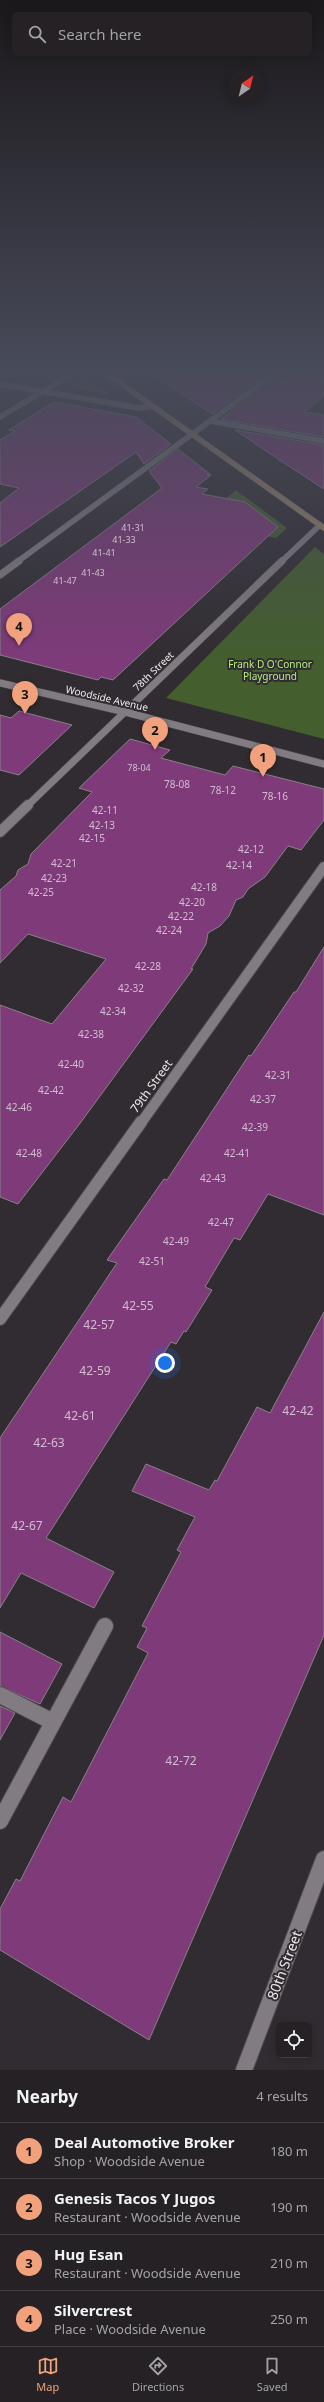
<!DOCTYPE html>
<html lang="en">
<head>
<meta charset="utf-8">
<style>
  :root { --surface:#252125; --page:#312e32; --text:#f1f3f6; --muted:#a3a3a7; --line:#423e42; --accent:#f1a17c }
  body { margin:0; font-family:"Noto Sans",sans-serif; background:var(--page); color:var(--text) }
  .controls { position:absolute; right:12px; bottom:12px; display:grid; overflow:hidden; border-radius:6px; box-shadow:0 2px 10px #0003 }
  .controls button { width:36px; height:36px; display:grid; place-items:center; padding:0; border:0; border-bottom:1px solid var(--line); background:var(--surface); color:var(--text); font:20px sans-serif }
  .compass { position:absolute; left:228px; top:68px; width:36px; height:36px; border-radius:50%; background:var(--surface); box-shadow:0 2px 10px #0003; rotate:35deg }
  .you { position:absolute; left:165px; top:1363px; width:14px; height:14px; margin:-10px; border:3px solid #fff; border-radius:50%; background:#1a73e8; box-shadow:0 0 0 6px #1a73e833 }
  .badge { display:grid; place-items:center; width:26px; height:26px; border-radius:50%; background:var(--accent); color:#111; font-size:13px; font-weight:700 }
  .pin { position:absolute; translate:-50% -33px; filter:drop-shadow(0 1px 2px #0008) }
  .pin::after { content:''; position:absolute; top:21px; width:14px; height:12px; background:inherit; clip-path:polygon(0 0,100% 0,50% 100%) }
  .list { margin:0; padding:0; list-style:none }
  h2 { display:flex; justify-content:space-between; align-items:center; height:52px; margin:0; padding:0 16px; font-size:17px }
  h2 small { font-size:13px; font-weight:400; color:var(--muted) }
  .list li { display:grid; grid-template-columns:26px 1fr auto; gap:12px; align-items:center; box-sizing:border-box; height:56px; padding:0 16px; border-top:1px solid var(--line) }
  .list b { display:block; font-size:15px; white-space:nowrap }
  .list p { margin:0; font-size:13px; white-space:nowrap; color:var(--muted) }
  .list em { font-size:13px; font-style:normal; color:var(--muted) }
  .icon { flex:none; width:22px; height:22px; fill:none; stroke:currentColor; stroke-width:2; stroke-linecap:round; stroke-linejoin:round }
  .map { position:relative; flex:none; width:324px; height:2070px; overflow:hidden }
  .search { position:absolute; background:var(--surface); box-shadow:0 2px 10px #0003; left:12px; right:12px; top:12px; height:44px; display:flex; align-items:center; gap:10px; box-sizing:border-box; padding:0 14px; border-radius:6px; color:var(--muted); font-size:15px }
  .sheet { height:276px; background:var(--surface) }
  nav { display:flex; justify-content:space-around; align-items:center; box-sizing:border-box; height:56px; border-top:1px solid var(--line); background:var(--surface); font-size:11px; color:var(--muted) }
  nav a { display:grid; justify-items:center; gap:2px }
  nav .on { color:var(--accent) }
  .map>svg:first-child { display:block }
</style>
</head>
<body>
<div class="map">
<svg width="324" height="2070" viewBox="0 0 324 2070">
  <rect width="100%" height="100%" fill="#312c31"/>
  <g fill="#445e2e">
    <polygon points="84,379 107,392 104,394 70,387"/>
    <polygon points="236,490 287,528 276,538 198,522"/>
    <polygon points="315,547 324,554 324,739 166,698"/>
  </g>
  <g fill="#7f3a7a" stroke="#888287">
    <polygon points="153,375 240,375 261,378 212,414"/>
    <polygon points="299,375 324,375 324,396 304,412 324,415 324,437 221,419 273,380 287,382"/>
    <polygon points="54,402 136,417 171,444 144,464 136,452 0,547 0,503 19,488 0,484 0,440 15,431 9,430"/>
    <polygon points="235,430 324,445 324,489 281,461"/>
    <polygon points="178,449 211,475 207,474 210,476 196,487 208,489 202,494 245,502 278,527 113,680 101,677 98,680 0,655 0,609 162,488 149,471"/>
    <polygon points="19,711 72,725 19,775 0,770 0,715 11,718"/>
    <polygon points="130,739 170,750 161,758 225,775 233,766 324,789 324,820 301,850 288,846 265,877 248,889 243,897 236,900 229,916 220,926 208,933 206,944 191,969 193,969 81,1122 18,1204 0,1197 0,1005 52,1024 106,959 28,934 0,963 0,890 16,876 18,870 28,864 31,854 92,792 79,788"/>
    <polygon points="324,947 324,1215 268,1194 240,1240 234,1238 205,1287 212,1290 186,1332 184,1331 176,1344 171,1342 46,1538 114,1572 94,1608 21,1573 0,1608 0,1438 117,1263 107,1260 164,1179 167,1180 249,1055 251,1056 294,992 296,992"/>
    <polygon points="324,1312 324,1635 149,2040 0,1950 0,1909 16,1879 20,1881 63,1797 71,1802 148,1653 137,1647 147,1628 142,1626 181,1552 177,1550 195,1517 132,1491 146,1464 209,1490 215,1480 217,1481 257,1407 270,1413"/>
    <polygon points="0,1632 62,1664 40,1704 0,1686"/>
    <polygon points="0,1706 15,1713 0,1740"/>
  </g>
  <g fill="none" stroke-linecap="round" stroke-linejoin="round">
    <defs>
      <g id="service">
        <polyline points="0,1695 53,1722"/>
        <polyline points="0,1821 105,1626"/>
      </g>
      <g id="minor-far4">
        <polyline points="0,384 139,408 153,406"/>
        <polyline points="0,417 71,375"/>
        <polyline points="210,421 324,441"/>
        <polyline points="17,562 273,375"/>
        <polyline points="281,562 320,525"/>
      </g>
      <g id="minor-far3">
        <polyline points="0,575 19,561"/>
        <polyline points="27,806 282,561"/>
      </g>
      <g id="minor-far2">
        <polyline points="0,832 28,805"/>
        <polyline points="141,1123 324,867"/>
      </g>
      <polyline id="minor-far1" points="0,1319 141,1122"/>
      <polyline id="minor" points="244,2070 324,1859"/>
      <polyline id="tertiary" points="0,683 125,712 324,764"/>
      <polyline id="secondary" points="109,375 324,528"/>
    </defs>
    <use href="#service" stroke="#4c484b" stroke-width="18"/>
    <use href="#minor-far4" stroke="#4c484b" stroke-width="6"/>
    <use href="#minor-far3" stroke="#4c484b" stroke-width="8"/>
    <use href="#minor-far2" stroke="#4c484b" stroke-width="12"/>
    <use href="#minor-far1" stroke="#4c484b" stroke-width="14"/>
    <use href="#minor" stroke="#4c484b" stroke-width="18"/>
    <use href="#tertiary" stroke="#4c484b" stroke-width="8"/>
    <use href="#secondary" stroke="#4c484b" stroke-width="6"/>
    <use href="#service" stroke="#827c82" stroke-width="16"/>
    <use href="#minor-far4" stroke="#827c82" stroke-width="5.5"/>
    <use href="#minor-far3" stroke="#827c82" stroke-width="7"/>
    <use href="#minor-far2" stroke="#827c82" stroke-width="10"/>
    <use href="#minor-far1" stroke="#827c82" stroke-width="12"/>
    <use href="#minor" stroke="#827c82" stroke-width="16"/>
    <use href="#tertiary" stroke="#827c82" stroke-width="7"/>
    <use href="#secondary" stroke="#998768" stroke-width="5.5"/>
  </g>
  <linearGradient id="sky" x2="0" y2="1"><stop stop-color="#1b181b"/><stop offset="0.56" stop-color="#484b5a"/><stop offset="1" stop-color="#484b5a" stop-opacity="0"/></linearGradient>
  <rect width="324" height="664" fill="url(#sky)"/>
  <g text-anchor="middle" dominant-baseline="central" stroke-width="4" stroke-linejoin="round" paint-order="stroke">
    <g font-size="9" fill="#d1bdcf">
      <text x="133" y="527">41-31</text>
      <text x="124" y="539">41-33</text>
      <text x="104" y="552">41-41</text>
      <text x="93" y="572">41-43</text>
      <text x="65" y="580">41-47</text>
      <text x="139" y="767">78-04</text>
    </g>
    <g font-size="10" fill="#b3ef7e" stroke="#312c31">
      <text x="270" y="664">Frank D O'Connor<tspan x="270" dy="12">Playground</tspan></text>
    </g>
    <g font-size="10" fill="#ece9eb" stroke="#312c31">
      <text transform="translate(153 671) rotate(-44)">78th Street</text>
      <text transform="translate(107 698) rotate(13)">Woodside Avenue</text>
    </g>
    <g font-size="10" fill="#d1bdcf">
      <text x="177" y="784">78-08</text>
      <text x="223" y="790">78-12</text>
      <text x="275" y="796">78-16</text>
      <text x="105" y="810">42-11</text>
      <text x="102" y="825">42-13</text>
      <text x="92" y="838">42-15</text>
      <text x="251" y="849">42-12</text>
      <text x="64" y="863">42-21</text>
      <text x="239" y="865">42-14</text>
      <text x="54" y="878">42-23</text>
      <text x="204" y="887">42-18</text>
      <text x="41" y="892">42-25</text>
      <text x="192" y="902">42-20</text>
      <text x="181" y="916">42-22</text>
      <text x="169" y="930">42-24</text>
      <text x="148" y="966">42-28</text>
      <text x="131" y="988">42-32</text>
      <text x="113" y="1011">42-34</text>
      <text x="91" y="1034">42-38</text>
      <text x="71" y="1064">42-40</text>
      <text x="278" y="1075">42-31</text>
      <text x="51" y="1090">42-42</text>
      <text x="263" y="1099">42-37</text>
      <text x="19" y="1107">42-46</text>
      <text x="255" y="1127">42-39</text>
      <text x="29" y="1153">42-48</text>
      <text x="237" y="1153">42-41</text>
      <text x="213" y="1178">42-43</text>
      <text x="221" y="1222">42-47</text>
      <text x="176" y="1241">42-49</text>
      <text x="152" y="1261">42-51</text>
    </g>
    <g font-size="12" fill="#ece9eb" stroke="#312c31">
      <text transform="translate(151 1086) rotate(-54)">79th Street</text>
    </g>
    <g font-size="12" fill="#d1bdcf">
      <text x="138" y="1305">42-55</text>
      <text x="99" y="1324">42-57</text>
      <text x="95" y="1370">42-59</text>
      <text x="298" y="1410">42-42</text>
      <text x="80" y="1415">42-61</text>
      <text x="49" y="1442">42-63</text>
      <text x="27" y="1525">42-67</text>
      <text x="181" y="1760">42-72</text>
    </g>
    <g font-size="14" fill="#ece9eb" stroke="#312c31">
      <text transform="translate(284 1965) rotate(-69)">80th Street</text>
    </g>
  </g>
</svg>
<div class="controls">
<button><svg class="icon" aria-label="locate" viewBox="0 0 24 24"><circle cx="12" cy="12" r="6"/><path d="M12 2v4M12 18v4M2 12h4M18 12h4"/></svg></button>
</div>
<svg class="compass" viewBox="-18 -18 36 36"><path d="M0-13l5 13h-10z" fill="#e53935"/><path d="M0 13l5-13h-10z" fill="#a3a3a7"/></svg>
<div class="you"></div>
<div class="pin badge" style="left:263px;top:777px">1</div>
<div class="pin badge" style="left:155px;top:750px">2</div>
<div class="pin badge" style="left:25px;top:714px">3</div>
<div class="pin badge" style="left:19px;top:646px">4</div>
<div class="search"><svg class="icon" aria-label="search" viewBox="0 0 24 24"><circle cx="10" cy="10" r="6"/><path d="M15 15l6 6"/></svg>Search here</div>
</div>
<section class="sheet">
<h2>Nearby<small>4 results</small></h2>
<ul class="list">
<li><span class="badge">1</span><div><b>Deal Automotive Broker</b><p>Shop · Woodside Avenue</p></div><em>180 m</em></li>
<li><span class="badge">2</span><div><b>Genesis Tacos Y Jugos</b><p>Restaurant · Woodside Avenue</p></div><em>190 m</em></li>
<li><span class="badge">3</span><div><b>Hug Esan</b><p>Restaurant · Woodside Avenue</p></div><em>210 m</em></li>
<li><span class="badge">4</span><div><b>Silvercrest</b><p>Place · Woodside Avenue</p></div><em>250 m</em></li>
</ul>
</section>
<nav>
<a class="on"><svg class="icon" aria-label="map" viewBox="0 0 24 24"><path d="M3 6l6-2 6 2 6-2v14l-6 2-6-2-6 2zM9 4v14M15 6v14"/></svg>Map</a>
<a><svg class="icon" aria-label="directions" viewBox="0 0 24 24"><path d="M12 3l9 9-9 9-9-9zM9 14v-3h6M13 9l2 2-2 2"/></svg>Directions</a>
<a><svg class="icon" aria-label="saved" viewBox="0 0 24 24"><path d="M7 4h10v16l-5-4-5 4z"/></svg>Saved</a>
</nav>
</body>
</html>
